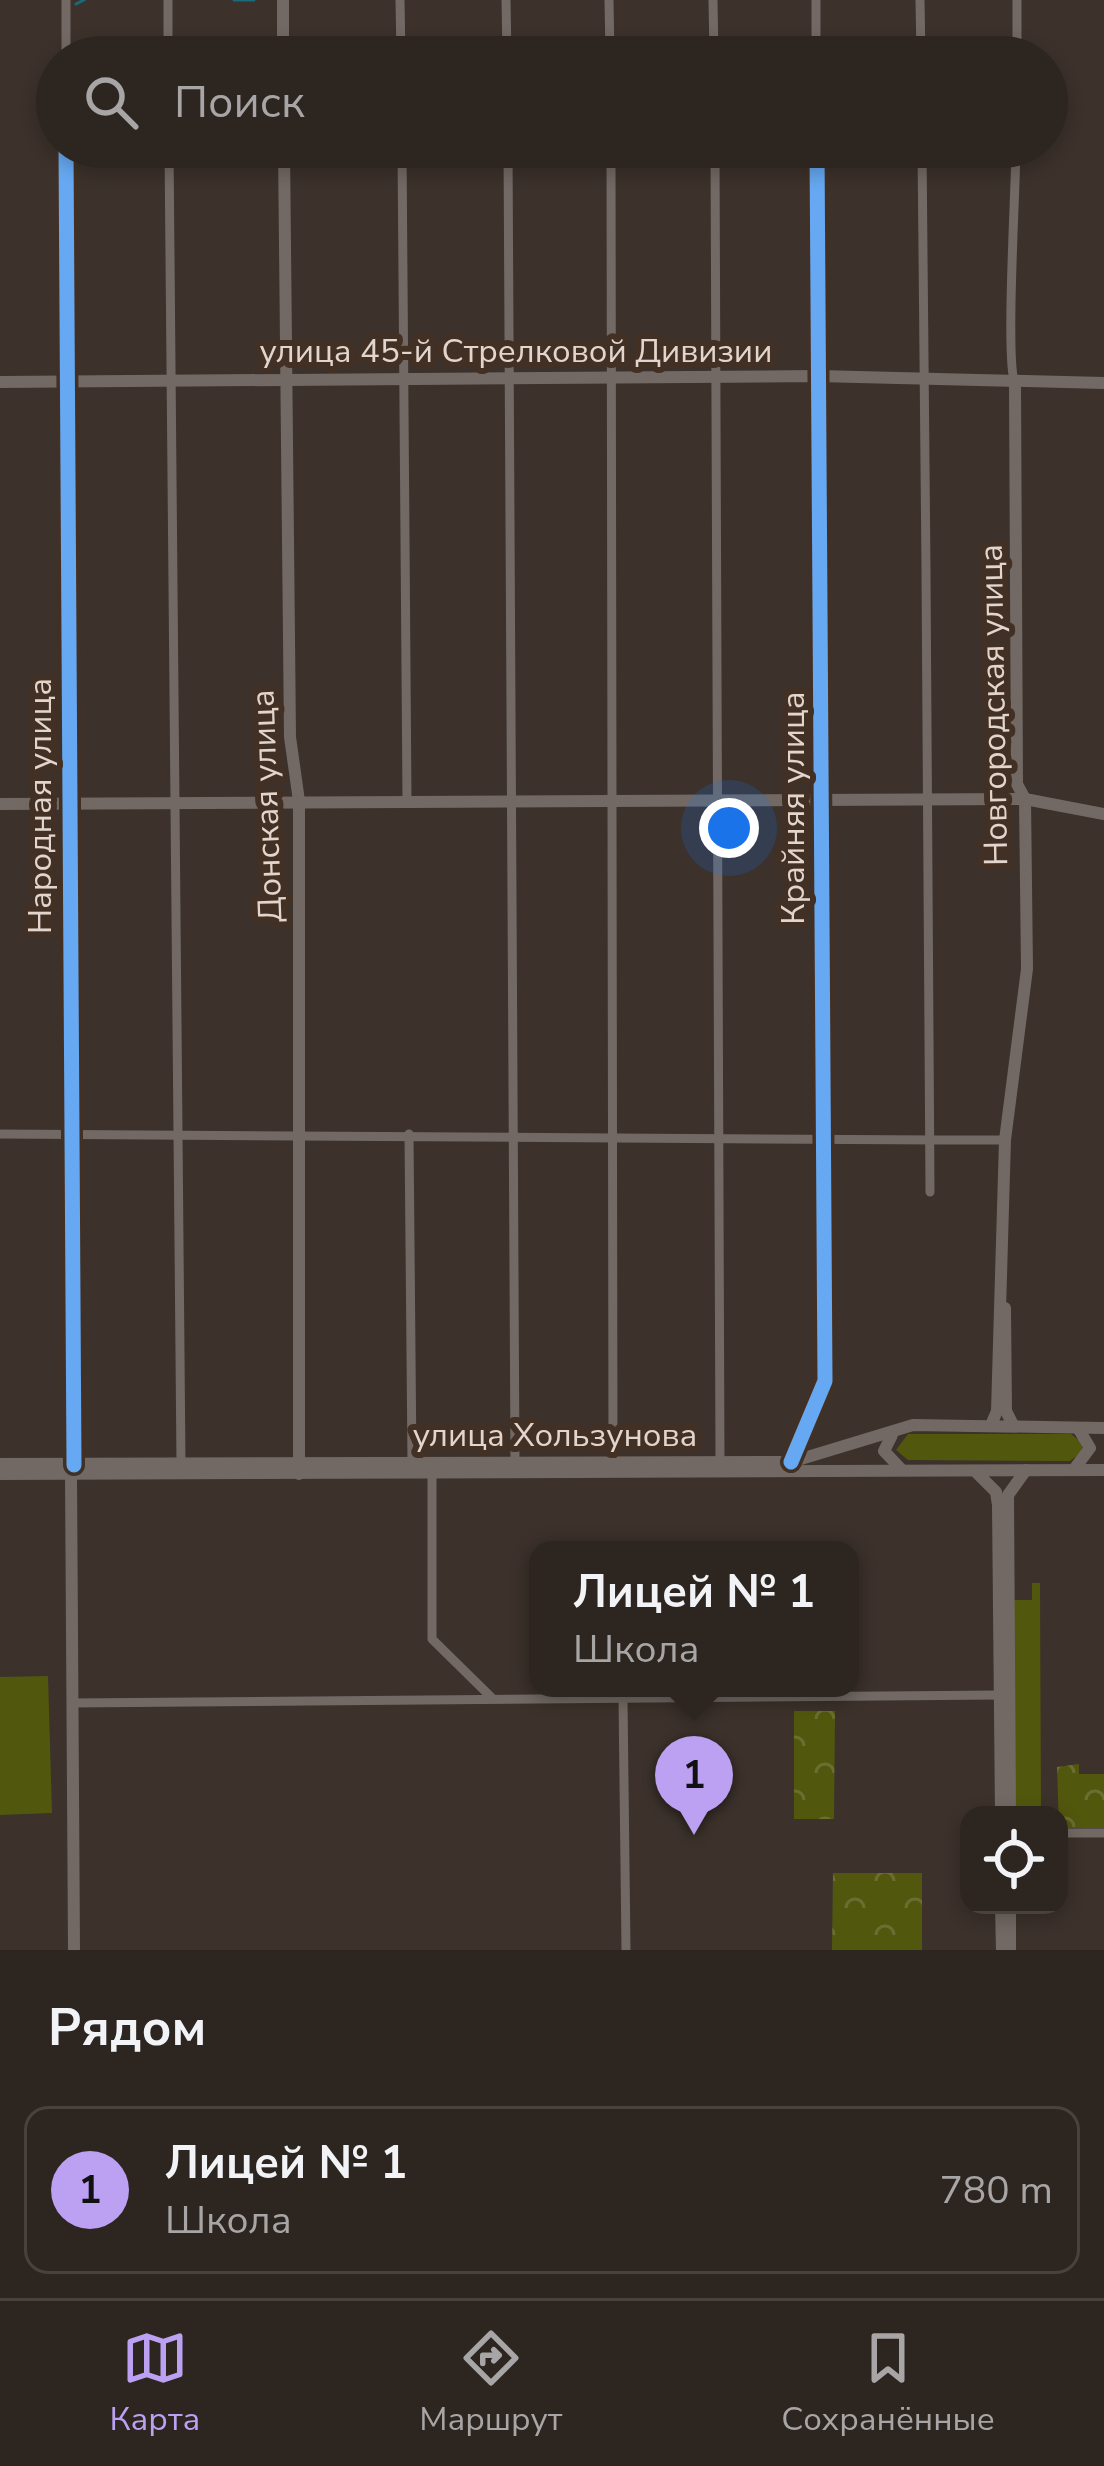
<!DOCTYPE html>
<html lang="ru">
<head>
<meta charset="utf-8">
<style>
  :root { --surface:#2d2520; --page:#352d29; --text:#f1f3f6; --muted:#a7a5a5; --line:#48423e; --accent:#bca0f2 }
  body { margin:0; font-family:"Nunito Sans",sans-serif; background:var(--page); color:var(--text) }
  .controls { position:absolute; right:36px; bottom:36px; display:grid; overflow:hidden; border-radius:24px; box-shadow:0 6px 18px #0003 }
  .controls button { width:108px; height:108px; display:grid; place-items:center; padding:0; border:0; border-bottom:3px solid var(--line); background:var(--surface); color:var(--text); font:60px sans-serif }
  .you { position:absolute; left:729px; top:828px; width:42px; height:42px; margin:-30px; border:9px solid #fff; border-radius:50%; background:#1a73e8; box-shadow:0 0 0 18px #1a73e833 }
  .badge { display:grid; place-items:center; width:78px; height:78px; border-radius:50%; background:var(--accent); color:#111; font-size:39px; font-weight:700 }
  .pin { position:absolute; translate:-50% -99px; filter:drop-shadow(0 3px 6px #0008) }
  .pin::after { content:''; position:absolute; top:63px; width:42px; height:36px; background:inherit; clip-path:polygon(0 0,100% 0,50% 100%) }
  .popup { position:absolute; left:529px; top:1541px; width:330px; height:156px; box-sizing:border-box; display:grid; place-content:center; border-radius:24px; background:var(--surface); filter:drop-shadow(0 3px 9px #0005); font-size:39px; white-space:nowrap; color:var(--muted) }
  .popup b { font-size:45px; color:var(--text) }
  .popup::after { content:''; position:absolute; left:50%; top:100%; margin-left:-24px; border:24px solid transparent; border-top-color:var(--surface) }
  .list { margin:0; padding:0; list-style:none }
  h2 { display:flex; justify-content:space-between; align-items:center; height:156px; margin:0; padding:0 48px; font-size:51px }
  h2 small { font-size:39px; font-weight:400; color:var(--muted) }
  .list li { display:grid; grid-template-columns:78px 1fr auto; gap:36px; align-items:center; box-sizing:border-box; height:168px; margin:0 24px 24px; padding:0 24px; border:3px solid var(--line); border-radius:24px }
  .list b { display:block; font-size:45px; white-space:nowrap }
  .list p { margin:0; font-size:39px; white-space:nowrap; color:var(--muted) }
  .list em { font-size:39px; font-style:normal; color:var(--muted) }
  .icon { flex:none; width:66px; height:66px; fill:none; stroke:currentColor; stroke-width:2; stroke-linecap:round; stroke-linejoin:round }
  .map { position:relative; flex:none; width:1104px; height:1950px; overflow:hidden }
  .search { position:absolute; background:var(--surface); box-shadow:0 6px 18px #0003; left:36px; right:36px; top:36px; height:132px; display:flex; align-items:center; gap:30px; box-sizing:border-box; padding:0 42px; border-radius:66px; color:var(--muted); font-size:45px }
  .sheet { height:348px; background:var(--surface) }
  nav { display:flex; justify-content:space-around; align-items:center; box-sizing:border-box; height:168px; border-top:3px solid var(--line); background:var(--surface); font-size:33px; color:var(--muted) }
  nav a { display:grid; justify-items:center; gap:6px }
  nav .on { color:var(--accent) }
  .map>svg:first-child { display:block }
</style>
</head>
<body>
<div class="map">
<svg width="1104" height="1950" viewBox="0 0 1104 1950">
  <defs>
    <pattern id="park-crowns" width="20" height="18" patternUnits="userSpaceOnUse" patternTransform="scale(3)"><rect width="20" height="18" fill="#52570e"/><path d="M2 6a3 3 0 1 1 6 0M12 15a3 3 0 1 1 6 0" fill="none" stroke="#6b6e30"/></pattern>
  </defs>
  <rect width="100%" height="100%" fill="#3c312b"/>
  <g fill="#52570e">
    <polygon points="908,1434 1071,1434 1082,1443 1082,1452 1070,1461 908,1460 896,1450"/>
    <polygon points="1032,1583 1040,1583 1041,1815 1015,1815 1014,1600 1032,1600"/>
    <polygon points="48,1676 52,1813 0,1815 0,1677"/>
  </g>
  <g fill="url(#park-crowns)">
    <polygon points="794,1711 835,1711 834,1819 794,1819"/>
    <polygon points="1079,1764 1079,1774 1104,1774 1104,1828 1059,1828 1057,1767"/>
    <polygon points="833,1873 922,1873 922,1950 832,1950"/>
  </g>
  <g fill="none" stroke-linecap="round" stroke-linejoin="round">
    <g stroke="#1a6b79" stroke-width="3">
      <polyline points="234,0 254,0"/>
      <polyline points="76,4 84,0"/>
    </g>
    <g stroke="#726964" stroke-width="9">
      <polyline points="66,0 66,57"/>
      <polyline points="400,0 401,57"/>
      <polyline points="506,0 507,57"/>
      <polyline points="609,0 610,57"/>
      <polyline points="713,0 714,57"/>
      <polyline points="816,0 816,57"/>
      <polyline points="920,0 921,57"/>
      <polyline points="168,57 168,0"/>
      <polyline points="1017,57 1017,0"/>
      <polyline points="66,147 74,1465"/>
      <polyline points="169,147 181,1463"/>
      <polyline points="402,147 407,801"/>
      <polyline points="508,147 515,1463"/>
      <polyline points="611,147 613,1463"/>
      <polyline points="715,147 720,1461"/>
      <path d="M922 147C926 495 928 845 930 1192"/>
      <path d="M1015 383C1005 363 1016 185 1016 147"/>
      <path d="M0 1134C335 1134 670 1141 1005 1140"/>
      <polyline points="409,1134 412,1463"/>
      <polyline points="792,1460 825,1381 817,147"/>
      <polyline points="432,1473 432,1639 493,1699"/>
      <polyline points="623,1698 626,1950"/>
      <polyline points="72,1703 1000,1695"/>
      <polyline points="1059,1833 1104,1833"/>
    </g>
    <g stroke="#726964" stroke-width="12">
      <polyline points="283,0 283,57"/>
      <polyline points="284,147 290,737 299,801 299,1474"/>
      <polyline points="0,382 818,376 1104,383"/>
      <polyline points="0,804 1025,799 1104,814"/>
      <polyline points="1005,1308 1006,1411 1013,1425"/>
      <polyline points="991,1425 997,1411 1005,1140 1027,969 1025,799 1017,784 1015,383"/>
      <polyline points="892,1435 884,1451 901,1469"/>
      <polyline points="0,1464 791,1462 913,1425 1104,1428"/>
      <polyline points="1075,1468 1090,1448 1078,1428"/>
      <polyline points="975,1471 996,1492 998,1505 1001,1815"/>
      <polyline points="71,1473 74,1950"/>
      <polyline points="0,1474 1104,1470"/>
      <polyline points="1010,1815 1008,1495 1026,1470"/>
      <polyline points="1001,1905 1002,1950"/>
      <polyline points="1010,1905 1010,1950"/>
    </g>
    <defs>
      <g id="cycleway">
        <polyline points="66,147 74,1465"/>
        <polyline points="791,1462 825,1381 817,147"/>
      </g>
    </defs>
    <use href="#cycleway" stroke="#433024" stroke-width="22"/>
    <use href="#cycleway" stroke="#66a8f1" stroke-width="15"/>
  </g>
  <g text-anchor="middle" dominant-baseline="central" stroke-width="12" stroke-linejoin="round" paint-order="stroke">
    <g font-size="33" fill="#e1d5cd" stroke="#433024">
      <text x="516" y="351">улица 45-й Стрелковой Дивизии</text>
      <text transform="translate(994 705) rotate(-91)">Новгородская улица</text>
      <text transform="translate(40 806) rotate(-90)">Народная улица</text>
      <text transform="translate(267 806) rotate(-92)">Донская улица</text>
      <text transform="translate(793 808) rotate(-90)">Крайняя улица</text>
      <text x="555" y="1435">улица Хользунова</text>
    </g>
  </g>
</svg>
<div class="controls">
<button><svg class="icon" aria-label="locate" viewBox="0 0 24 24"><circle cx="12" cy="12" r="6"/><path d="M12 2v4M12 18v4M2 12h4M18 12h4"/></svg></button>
</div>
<div class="you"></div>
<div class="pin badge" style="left:694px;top:1835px">1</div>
<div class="popup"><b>Лицей № 1</b>Школа</div>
<div class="search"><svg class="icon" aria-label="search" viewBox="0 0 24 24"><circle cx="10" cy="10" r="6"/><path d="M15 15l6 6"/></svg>Поиск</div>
</div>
<section class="sheet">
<h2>Рядом<small></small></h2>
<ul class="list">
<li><span class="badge">1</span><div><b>Лицей № 1</b><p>Школа</p></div><em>780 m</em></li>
</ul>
</section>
<nav>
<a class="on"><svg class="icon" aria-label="map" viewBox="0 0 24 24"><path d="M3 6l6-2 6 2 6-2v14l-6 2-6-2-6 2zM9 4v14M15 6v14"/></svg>Карта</a>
<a><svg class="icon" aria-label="directions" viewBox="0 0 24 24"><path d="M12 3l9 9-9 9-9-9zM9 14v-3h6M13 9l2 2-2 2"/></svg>Маршрут</a>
<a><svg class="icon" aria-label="saved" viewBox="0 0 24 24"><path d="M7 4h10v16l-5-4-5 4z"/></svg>Сохранённые</a>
</nav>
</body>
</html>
